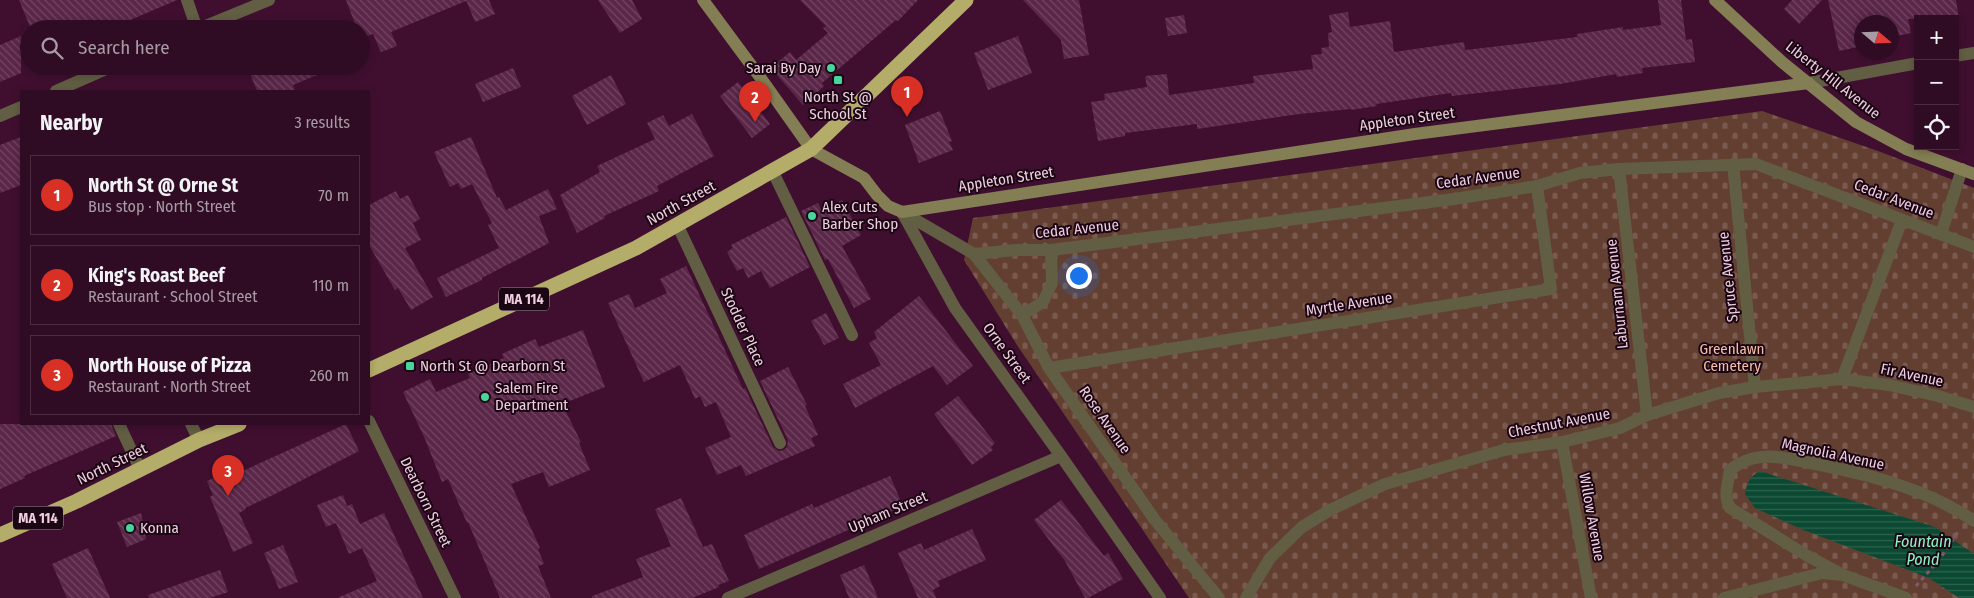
<!DOCTYPE html>
<html lang="en">
<head>
<meta charset="utf-8">
<style>
  :root { --surface:#300b24; --page:#38142c; --text:#f1f3f6; --muted:#a89ba6; --line:#4b2b41; --accent:#d93025 }
  body { margin:0; font-family:"Fira Sans Condensed",sans-serif; background:var(--page); color:var(--text) }
  .controls { position:absolute; right:15px; top:15px; display:grid; overflow:hidden; border-radius:0px; box-shadow:0 2px 8px #0003 }
  .controls button { width:45px; height:45px; display:grid; place-items:center; padding:0; border:0; border-bottom:1px solid var(--line); background:var(--surface); color:var(--text); font:25px sans-serif }
  .compass { position:absolute; left:1854px; top:15px; width:45px; height:45px; border-radius:50%; background:var(--surface); box-shadow:0 2px 8px #0003; rotate:109deg }
  .you { position:absolute; left:1078px; top:275px; width:18px; height:18px; margin:-12px; border:4px solid #fff; border-radius:50%; background:#1a73e8; box-shadow:0 0 0 8px #1a73e833 }
  .badge { display:grid; place-items:center; width:32px; height:32px; border-radius:50%; background:var(--accent); color:#fff; font-size:16px; font-weight:700 }
  .pin { position:absolute; translate:-50% -41px; filter:drop-shadow(0 1px 2px #0008) }
  .pin::after { content:''; position:absolute; top:26px; width:18px; height:15px; background:inherit; clip-path:polygon(0 0,100% 0,50% 100%) }
  .list { margin:0; padding:0; list-style:none }
  h2 { display:flex; justify-content:space-between; align-items:center; height:65px; margin:0; padding:0 20px; font-size:21px }
  h2 small { font-size:16px; font-weight:400; color:var(--muted) }
  .list li { display:grid; grid-template-columns:32px 1fr auto; gap:15px; align-items:center; box-sizing:border-box; height:80px; margin:0 10px 10px; padding:0 10px; border:1px solid var(--line); border-radius:0px }
  .list b { display:block; font-size:19px; white-space:nowrap }
  .list p { margin:0; font-size:16px; white-space:nowrap; color:var(--muted) }
  .list em { font-size:16px; font-style:normal; color:var(--muted) }
  .icon { flex:none; width:28px; height:28px; fill:none; stroke:currentColor; stroke-width:2; stroke-linecap:round; stroke-linejoin:round }
  .map { position:relative; flex:none; width:1974px; height:598px; overflow:hidden }
  .search { position:absolute; background:var(--surface); box-shadow:0 2px 8px #0003; left:20px; top:20px; width:350px; height:55px; display:flex; align-items:center; gap:12px; box-sizing:border-box; padding:0 18px; border-radius:28px; color:var(--muted); font-size:19px }
  .panel { position:absolute; background:var(--surface); box-shadow:0 2px 8px #0003; left:20px; top:90px; width:350px; height:335px; border-radius:0px }
  .map>svg:first-child { display:block }
</style>
</head>
<body>
<div class="map">
<svg width="1974" height="598" viewBox="0 0 1974 598">
  <defs>
    <pattern id="cemetery-stones" width="16" height="16" patternUnits="userSpaceOnUse" patternTransform="scale(1.25)"><rect width="16" height="16" fill="#633f31"/><path d="M2 7V4a2 2 0 0 1 4 0v3zM10 15v-3a2 2 0 0 1 4 0v3z" fill="#7a5a4f"/></pattern>
    <pattern id="water-rules" width="6" height="5" patternUnits="userSpaceOnUse" patternTransform="scale(1.25)"><rect width="6" height="5" fill="#0b4932"/><path d="M0 2.5h6" fill="none" stroke="#2f624f"/></pattern>
    <pattern id="building-back-hatch" width="6" height="6" patternUnits="userSpaceOnUse" patternTransform="scale(1.25)"><rect width="6" height="6" fill="#5b2749"/><path d="M-1 5l2 2M0 0l6 6M5-1l2 2" fill="none" stroke="#734563"/></pattern>
  </defs>
  <rect width="100%" height="100%" fill="#400f30"/>
  <polygon fill="url(#cemetery-stones)" points="1762,111 1878,151 1974,188 1974,598 1189,598 1017,345 964,260 973,218"/>
  <path fill="url(#water-rules)" d="M1760 471 1935 527 1974 554V598H1959L1929 578 1801 529 1755 508 1745 494C1747 483 1749 477 1760 471Z"/>
  <g fill="url(#building-back-hatch)">
    <polygon points="19,0 177,0 109,29 31,29"/>
    <polygon points="346,0 466,0 466,1 391,32 397,46 381,52 373,34 361,38 361,29 357,29"/>
    <polygon points="466,0 489,0 495,14 475,22"/>
    <polygon points="598,0 632,0 642,19 620,33"/>
    <polygon points="800,0 918,0 898,21 896,20 822,83 824,86 803,105 771,68 790,52 796,60 828,33 823,28 826,26"/>
    <polygon points="1023,0 1079,0 1089,55 1064,59 1061,40"/>
    <polygon points="1658,0 1681,0 1686,40 1692,39 1695,62 1642,68 1643,73 1617,77 1616,74 1560,84 1452,96 1451,93 1376,104 1377,106 1351,110 1351,109 1299,114 1197,129 1197,124 1125,133 1125,136 1098,141 1091,102 1105,100 1104,94 1147,87 1145,76 1167,74 1169,95 1254,83 1253,76 1313,69 1311,55 1322,54 1321,48 1329,47 1328,33 1332,32 1329,15 1348,12 1350,27 1390,21 1394,52 1464,42 1465,50 1577,37 1577,34 1623,27 1623,30 1661,25"/>
    <polygon points="1792,0 1822,0 1799,24 1784,9"/>
    <polygon points="1828,0 1956,0 1959,19 1908,19 1911,33 1892,37 1892,22 1862,22 1862,46 1839,51"/>
    <polygon points="1184,15 1187,33 1168,36 1165,18"/>
    <polygon points="21,36 21,73 0,82 0,45"/>
    <polygon points="1018,36 1032,73 988,90 974,53"/>
    <polygon points="247,66 336,66 336,67 293,85 295,91 257,91"/>
    <polygon points="513,68 521,87 483,102 475,84"/>
    <polygon points="611,75 626,104 587,125 572,96"/>
    <polygon points="738,82 770,124 752,138 720,96"/>
    <polygon points="940,111 952,141 949,142 953,150 919,163 905,125"/>
    <polygon points="692,114 714,156 657,186 659,191 604,216 605,218 577,233 560,195 600,172 597,166 655,139 647,123 663,115 669,126"/>
    <polygon points="21,137 21,185 0,193 0,145"/>
    <polygon points="471,137 497,198 499,197 506,210 548,189 557,209 539,216 549,243 482,278 482,280 446,297 437,278 499,248 488,225 492,223 472,184 461,189 458,183 450,187 434,152"/>
    <polygon points="396,191 400,199 408,195 420,219 413,223 421,240 405,248 433,297 411,310 398,288 395,290 369,245 369,205"/>
    <polygon points="842,200 861,235 842,246 871,299 854,308 828,259 825,260 801,211 818,203 822,211"/>
    <polygon points="786,217 810,267 770,288 761,271 748,278 743,268 737,271 727,252 733,248 731,245"/>
    <polygon points="686,266 743,389 745,388 773,447 779,451 784,450 787,447 788,440 760,381 788,367 807,405 805,406 818,435 811,438 815,446 746,476 741,465 717,475 705,448 731,437 716,402 705,407 700,396 695,399 680,365 644,382 608,303 629,294 635,308 667,293 660,279"/>
    <polygon points="919,296 973,366 947,385 933,366 855,408 843,384 881,365 869,343 877,338 874,332"/>
    <polygon points="826,313 839,338 824,345 811,321"/>
    <polygon points="583,330 605,387 562,404 581,442 579,443 590,470 549,487 543,472 511,484 540,548 538,549 544,564 538,566 551,598 500,598 468,522 467,523 448,479 442,482 425,439 403,392 430,379 436,392 470,378 468,374 504,358 502,354 535,339 539,347"/>
    <polygon points="958,396 995,443 991,447 993,450 972,465 934,414"/>
    <polygon points="0,424 111,424 116,436 24,476 25,478 0,489"/>
    <polygon points="346,424 359,451 273,495 245,508 246,509 239,513 253,543 233,552 210,497 213,495 207,481 233,469 236,474"/>
    <polygon points="890,476 903,506 759,569 744,535 812,504 814,508"/>
    <polygon points="343,495 347,506 352,504 360,524 384,513 423,598 337,598 377,581 362,548 349,554 336,523 326,527 317,505"/>
    <polygon points="681,498 703,547 712,544 729,581 718,585 719,587 692,598 592,598 592,596 643,577 636,559 671,546 655,509"/>
    <polygon points="1061,500 1104,556 1108,553 1123,579 1088,598 1085,598 1065,561 1034,520"/>
    <polygon points="141,513 146,539 127,547 117,522"/>
    <polygon points="972,529 986,560 938,581 940,586 933,590 936,598 918,598 898,553 921,543 924,550"/>
    <polygon points="283,545 298,582 279,589 264,553"/>
    <polygon points="88,548 110,598 67,598 52,564"/>
    <polygon points="864,565 878,598 849,598 840,575"/>
    <polygon points="220,570 228,592 210,598 149,598 148,595"/>
  </g>
  <g fill="none" stroke-linecap="round" stroke-linejoin="round">
    <polyline stroke="#835873" stroke-width="3" stroke-dasharray="4 4" stroke-linecap="butt" points="1916,586 1939,560 1958,532"/>
    <g stroke="#615e44" stroke-width="12">
      <polyline points="1733,164 1755,387"/>
      <polyline points="1619,169 1647,415"/>
      <polyline points="902,212 974,254 1022,315 1049,368 1155,520 1219,598"/>
      <polyline points="1941,234 1962,169"/>
      <polyline points="974,254 1016,250 1051,250 1454,199 1537,186 1580,173 1619,169 1756,164 1974,247"/>
      <polyline points="1022,315 1043,302 1052,283 1051,250"/>
      <polyline points="1049,368 1551,289 1537,186"/>
      <polyline points="1842,379 1902,220"/>
      <polyline points="1562,442 1591,598"/>
      <path d="M1843 575 1806 555 1730 508C1723 496 1728 483 1730 470 1739 463 1749 458 1761 457 1776 455 1795 460 1810 463 1867 474 1926 488 1974 521"/>
      <polyline points="1246,598 1270,558 1302,527 1330,510 1385,484 1504,450 1562,442 1620,428 1647,415 1719,393 1755,387 1842,379 1889,385 1938,396 1974,407"/>
      <polyline points="1724,598 1822,573 1843,575 1906,598"/>
    </g>
    <g stroke="#615e44" stroke-width="12">
      <polyline points="187,0 197,29"/>
      <polyline points="198,29 269,0"/>
      <polyline points="1955,56 1974,53"/>
      <polyline points="1809,83 1918,63"/>
      <polyline points="56,91 113,66"/>
      <polyline points="0,116 21,107"/>
      <polyline points="772,170 852,335"/>
      <polyline points="902,212 955,308 1061,456 1160,598"/>
      <polyline points="677,224 780,443"/>
      <polyline points="369,421 455,598"/>
      <polyline points="119,424 140,469"/>
      <polyline points="191,424 199,440"/>
      <polyline points="728,598 1061,456"/>
    </g>
    <g stroke="#837e53" stroke-width="12">
      <polyline points="703,0 765,84 811,149 864,178 877,195 888,206 902,212 1415,134 1809,83"/>
      <polyline points="1715,0 1782,62 1856,122 1906,149 1974,174"/>
    </g>
    <g stroke="#b4ad69" stroke-width="15">
      <polyline points="369,370 636,248 811,149 966,0"/>
      <polyline points="0,535 77,501 199,440 239,424"/>
    </g>
  </g>
  <g fill="#48d49d" stroke="#1b0613" stroke-width="2">
    <circle cx="831" cy="68" r="5"/>
    <rect x="833" y="75" width="10" height="10" rx="2.5"/>
    <circle cx="812" cy="216" r="5"/>
    <rect x="405" y="361" width="10" height="10" rx="2.5"/>
    <circle cx="485" cy="397" r="5"/>
    <circle cx="130" cy="528" r="5"/>
  </g>
  <g text-anchor="middle" dominant-baseline="central" stroke-width="4" stroke-linejoin="round" paint-order="stroke">
    <g fill="#1b0613" stroke="#af92a2" stroke-width="1">
      <rect x="499" y="287.5" width="50" height="23" rx="4"/>
      <rect x="13" y="506.5" width="50" height="23" rx="4"/>
    </g>
    <g font-size="14" font-weight="bold" fill="#efcee0">
      <text x="524" y="299">MA 114</text>
      <text x="38" y="518">MA 114</text>
    </g>
    <g font-size="15" fill="#efcee0" stroke="#1b0613" text-anchor="start">
      <text x="821" y="68" text-anchor="end">Sarai By Day</text>
      <text x="838" y="97" text-anchor="middle">North St @<tspan x="838" dy="17">School St</tspan></text>
      <text x="822" y="207">Alex Cuts<tspan x="822" dy="17">Barber Shop</tspan></text>
      <text x="420" y="366">North St @ Dearborn St</text>
      <text x="495" y="388">Salem Fire<tspan x="495" dy="17">Department</tspan></text>
      <text x="140" y="528">Konna</text>
    </g>
    <g font-size="15" fill="#efcee0" stroke="#1b0613">
      <text transform="translate(1833 80) rotate(38)">Liberty Hill Avenue</text>
      <text transform="translate(1407 119) rotate(-8)">Appleton Street</text>
      <text transform="translate(1478 178) rotate(-8)">Cedar Avenue</text>
      <text transform="translate(1006 179) rotate(-9)">Appleton Street</text>
      <text transform="translate(1894 199) rotate(21)">Cedar Avenue</text>
      <text transform="translate(681 203) rotate(-29)">North Street</text>
      <text transform="translate(1077 229) rotate(-6)">Cedar Avenue</text>
      <text transform="translate(1728 277) rotate(-96)">Spruce Avenue</text>
      <text transform="translate(1617 294) rotate(-96)">Laburnam Avenue</text>
      <text transform="translate(1349 304) rotate(-9)">Myrtle Avenue</text>
      <text transform="translate(743 327) rotate(65)">Stodder Place</text>
      <text transform="translate(1007 353) rotate(54)">Orne Street</text>
      <text transform="translate(1912 375) rotate(12)">Fir Avenue</text>
      <text transform="translate(1105 420) rotate(55)">Rose Avenue</text>
      <text transform="translate(1559 423) rotate(-11)">Chestnut Avenue</text>
      <text transform="translate(1833 454) rotate(12)">Magnolia Avenue</text>
      <text transform="translate(112 464) rotate(-26)">North Street</text>
      <text transform="translate(426 502) rotate(64)">Dearborn Street</text>
      <text transform="translate(888 512) rotate(-23)">Upham Street</text>
      <text transform="translate(1592 517) rotate(80)">Willow Avenue</text>
    </g>
    <g font-size="15" fill="#f6bea7" stroke="#1b0613">
      <text x="1732" y="349">Greenlawn<tspan x="1732" dy="17">Cemetery</tspan></text>
    </g>
    <g font-size="16" font-style="italic" fill="#8bf4c4" stroke="#1b0613">
      <text x="1923" y="541">Fountain<tspan x="1923" dy="18">Pond</tspan></text>
    </g>
  </g>
</svg>
<div class="controls">
<button>+</button>
<button>−</button>
<button><svg class="icon" aria-label="locate" viewBox="0 0 24 24"><circle cx="12" cy="12" r="6"/><path d="M12 2v4M12 18v4M2 12h4M18 12h4"/></svg></button>
</div>
<svg class="compass" viewBox="-18 -18 36 36"><path d="M0-13l5 13h-10z" fill="#e53935"/><path d="M0 13l5-13h-10z" fill="#a89ba6"/></svg>
<div class="you"></div>
<div class="pin badge" style="left:907px;top:117px">1</div>
<div class="pin badge" style="left:755px;top:122px">2</div>
<div class="pin badge" style="left:228px;top:496px">3</div>
<div class="search"><svg class="icon" aria-label="search" viewBox="0 0 24 24"><circle cx="10" cy="10" r="6"/><path d="M15 15l6 6"/></svg>Search here</div>
<section class="panel">
<h2>Nearby<small>3 results</small></h2>
<ul class="list">
<li><span class="badge">1</span><div><b>North St @ Orne St</b><p>Bus stop · North Street</p></div><em>70 m</em></li>
<li><span class="badge">2</span><div><b>King's Roast Beef</b><p>Restaurant · School Street</p></div><em>110 m</em></li>
<li><span class="badge">3</span><div><b>North House of Pizza</b><p>Restaurant · North Street</p></div><em>260 m</em></li>
</ul>
</section>
</div>
</body>
</html>
